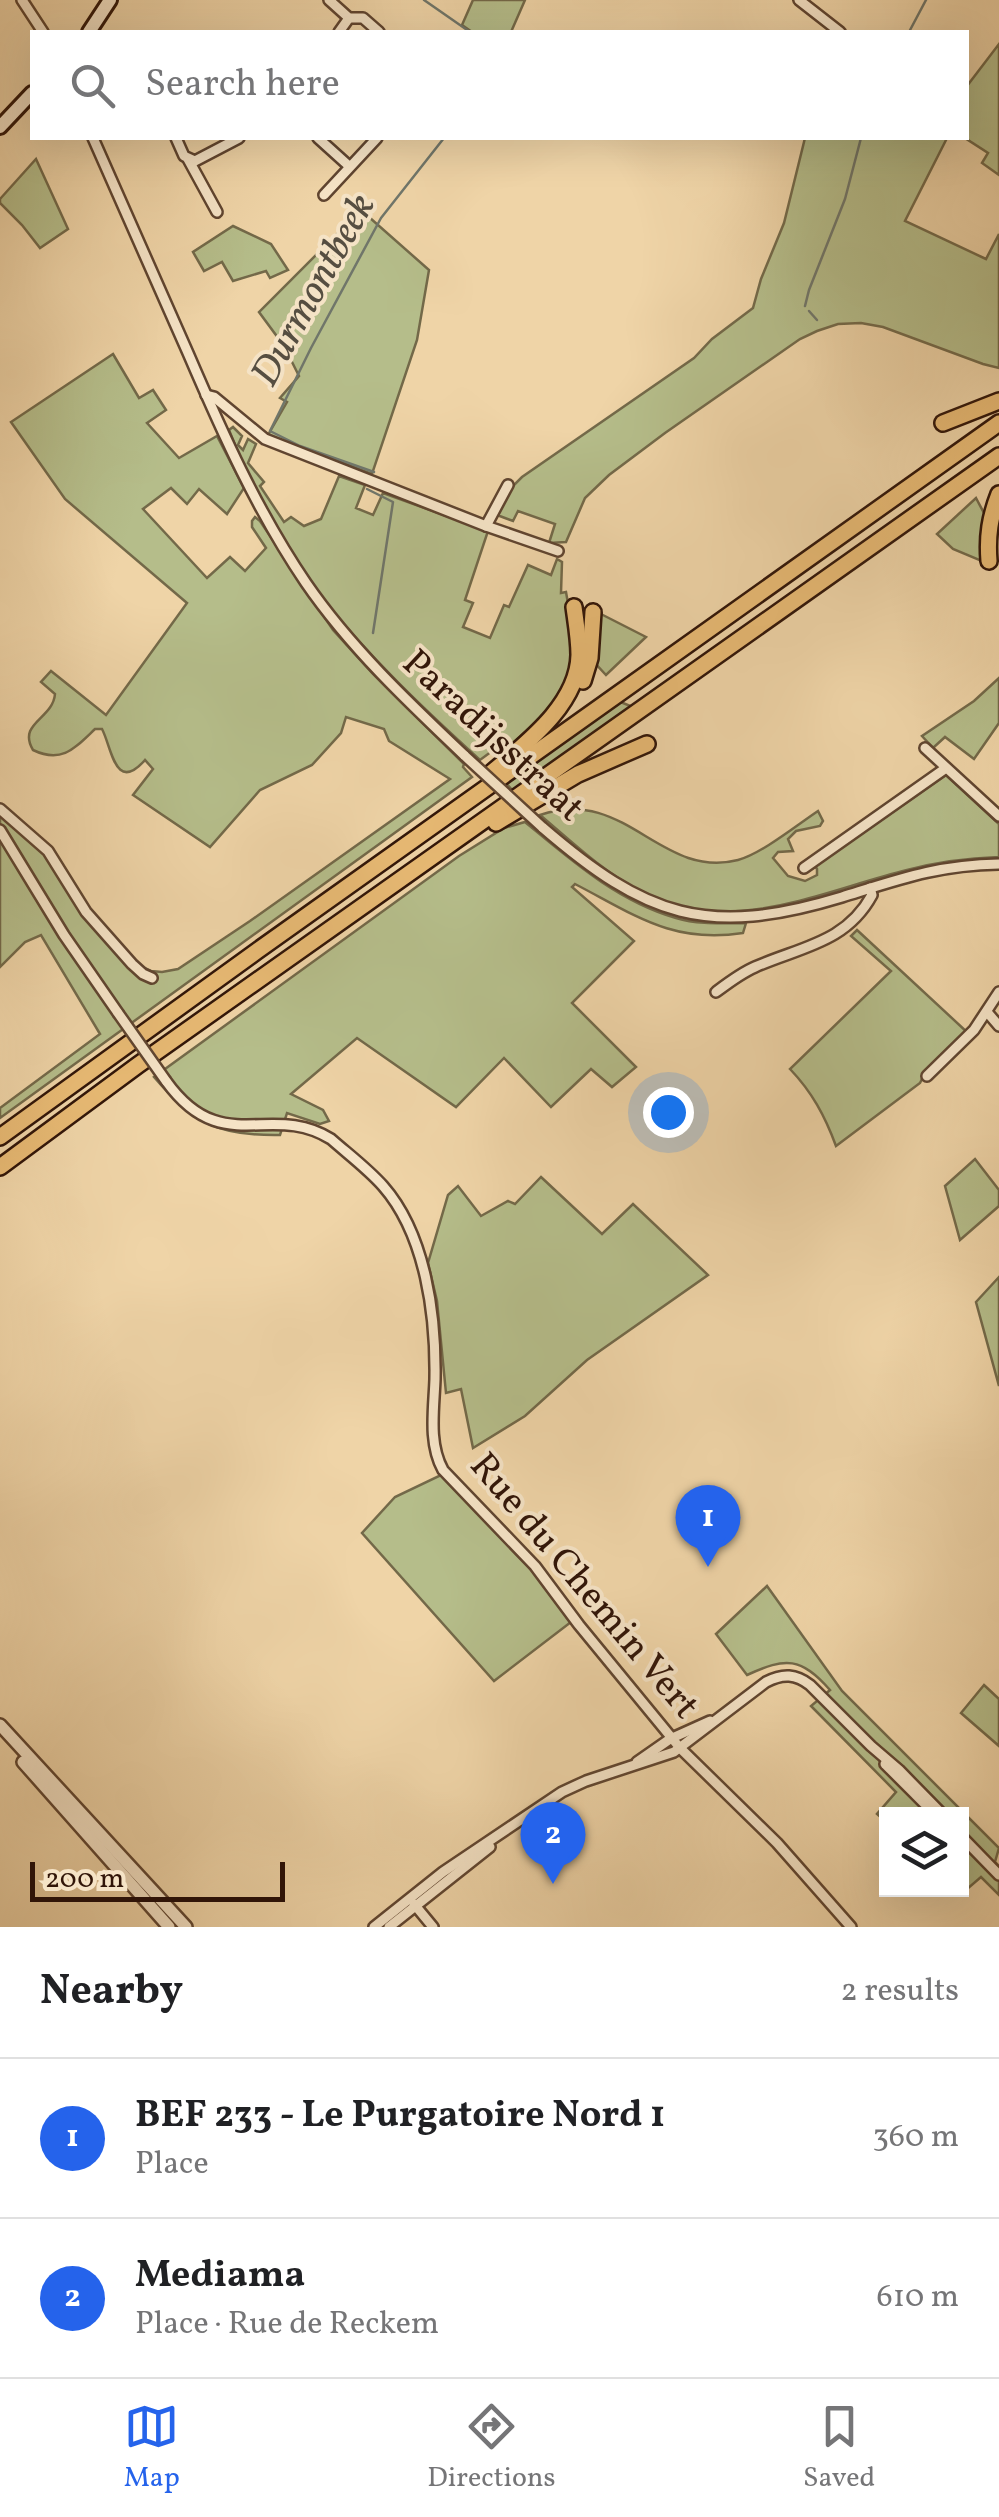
<!DOCTYPE html>
<html lang="en">
<head>
<meta charset="utf-8">
<style>
  :root { --surface:#fff; --page:#f6f6f6; --text:#202124; --muted:#757577; --line:#e0e0e0; --accent:#2563eb }
  body { margin:0; font-family:Vollkorn,serif; background:var(--page); color:var(--text) }
  .controls { position:absolute; right:30px; bottom:30px; display:grid; overflow:hidden; border-radius:0px; box-shadow:0 10px 40px #0002 }
  .controls button { width:90px; height:90px; display:grid; place-items:center; padding:0; border:0; border-bottom:2px solid var(--line); background:var(--surface); color:var(--text); font:50px sans-serif }
  .scale { position:absolute; left:30px; bottom:25px; width:255px; box-sizing:border-box; padding-left:10px; border:5px solid #311508; border-top:0; font-size:28px; line-height:35px; white-space:nowrap; color:#311508; -webkit-text-stroke:8px #f5e3c6; paint-order:stroke }
  .you { position:absolute; left:668px; top:1112px; width:35px; height:35px; margin:-25px; border:8px solid #fff; border-radius:50%; background:#1a73e8; box-shadow:0 0 0 15px #1a73e833 }
  .badge { display:grid; place-items:center; width:65px; height:65px; border-radius:50%; background:var(--accent); color:#fff; font-size:32px; font-weight:700 }
  .pin { position:absolute; translate:-50% -82px; filter:drop-shadow(0 2px 5px #0008) }
  .pin::after { content:''; position:absolute; top:52px; width:35px; height:30px; background:inherit; clip-path:polygon(0 0,100% 0,50% 100%) }
  .list { margin:0; padding:0; list-style:none }
  h2 { display:flex; justify-content:space-between; align-items:center; height:130px; margin:0; padding:0 40px; font-size:42px }
  h2 small { font-size:32px; font-weight:400; color:var(--muted) }
  .list li { display:grid; grid-template-columns:65px 1fr auto; gap:30px; align-items:center; box-sizing:border-box; height:160px; padding:0 40px; border-top:2px solid var(--line) }
  .list b { display:block; font-size:38px; white-space:nowrap }
  .list p { margin:0; font-size:32px; white-space:nowrap; color:var(--muted) }
  .list em { font-size:32px; font-style:normal; color:var(--muted) }
  .icon { flex:none; width:55px; height:55px; fill:none; stroke:currentColor; stroke-width:2; stroke-linecap:round; stroke-linejoin:round }
  .map { position:relative; flex:none; width:999px; height:1927px; overflow:hidden }
  .search { position:absolute; background:var(--surface); box-shadow:0 10px 40px #0002; left:30px; right:30px; top:30px; height:110px; display:flex; align-items:center; gap:25px; box-sizing:border-box; padding:0 35px; border-radius:0px; color:var(--muted); font-size:38px }
  .sheet { height:450px; background:var(--surface) }
  nav { display:flex; justify-content:space-around; align-items:center; box-sizing:border-box; height:140px; border-top:2px solid var(--line); background:var(--surface); font-size:28px; color:var(--muted) }
  nav a { display:grid; justify-items:center; gap:5px }
  nav .on { color:var(--accent) }
  .map>svg:first-child { display:block }
</style>
</head>
<body>
<div class="map">
<svg width="999" height="1927" viewBox="0 0 999 1927">
  <rect width="100%" height="100%" fill="#efd4a7"/>
  <filter id="stains"><feTurbulence type="fractalNoise" baseFrequency=".002" numOctaves="4"/><feColorMatrix values="0 0 0 0 .2 0 0 0 0 .09 0 0 0 0 .02 0 0 0 .5 -.17"/></filter>
  <radialGradient id="worn" r=".72"><stop offset=".6" stop-color="#630" stop-opacity="0"/><stop offset="1" stop-color="#630" stop-opacity=".3"/></radialGradient>
  <g fill="#b5bd8a" stroke="#736949" stroke-width="2.5">
    <polygon points="473,0 525,0 511,32 472,32 462,25"/>
    <polygon points="999,44 999,175 982,163 988,153 965,138 967,86"/>
    <polygon points="805,138 947,138 905,221 986,259 999,234 999,368 983,364 883,327 861,323 838,324 817,331 800,339 665,433 609,475 585,498 566,542 549,543 555,524 518,511 513,521 497,515 512,487 522,477 694,358 712,339 753,308 761,279 784,223"/>
    <polygon points="36,159 68,229 40,248 22,225 0,203 0,199"/>
    <polygon points="361,210 429,270 417,340 372,474 268,435 287,402 280,398 299,376 284,346 259,312"/>
    <polygon points="233,226 271,244 288,270 270,278 266,271 233,281 222,262 204,271 193,252"/>
    <path d="M113 354 139 398 153 390 166 410 147 423 179 458 217 436 244 488 227 514 199 489 187 504 171 488 143 509 207 578 230 557 245 571 266 548 252 527V521L255 517 260 521 333 630 373 674 464 764 463 767 472 777 0 1118V1108L100 1034 41 935 25 942 0 967V813L44 851 81 911 138 965 151 971 162 972 178 969 250 921 450 779 389 741 384 729 346 717 341 733 312 765 260 790 210 847 133 795 153 769 145 760C115 794 112 748 102 729H95C75 748 62 764 33 750 17 723 53 719 55 694L41 682 51 671 106 715 187 603 65 499 11 422Z"/>
    <path d="M233 427 242 436 238 445 243 450 248 439 256 444 248 463 264 482 260 486 284 522 291 517 304 526 321 519 339 476 365 485 356 508 373 515 383 493 488 531 465 600 473 603 463 627 490 638 504 605 509 607 528 565 551 575 557 559 562 562 561 593 566 592C582 680 570 694 504 751L499 746 480 760C425 710 370 658 323 599 286 551 251 487 229 430Z"/>
    <polygon points="976,498 985,515 984,562 953,549 937,534"/>
    <polygon points="597,612 646,637 606,675 594,662"/>
    <polygon points="999,678 999,723 974,759 945,737 933,748 922,736 974,701"/>
    <polygon points="618,701 633,707 513,791 505,782"/>
    <path d="M946 775 999 824V857C968 858 937 862 907 870 818 892 729 939 638 890 601 870 572 842 540 815 625 785 660 880 738 860 761 854 797 825 818 811L823 821 820 826 796 831 788 839 793 851 778 852 773 858 788 876 805 881 817 875V869L815 866Z"/>
    <path d="M525 822C571 860 617 901 676 918 699 925 723 923 746 923L743 933C672 944 635 915 575 884L572 887 634 941 572 1003 636 1067 612 1087 591 1069 551 1107 504 1058 456 1107 357 1038 291 1094 323 1110 329 1121 320 1124 287 1113 280 1135C219 1136 194 1124 154 1077L459 856 504 828Z"/>
    <path d="M857 930 968 1033 924 1075 920 1083 836 1146C825 1116 812 1092 790 1069L891 971 851 936Z"/>
    <polygon points="975,1159 999,1190 999,1206 960,1240 945,1186"/>
    <polygon points="541,1177 602,1234 633,1204 708,1275 587,1360 525,1416 473,1448 461,1389 446,1393 437,1301 428,1263 448,1195 458,1186 481,1216 508,1201 515,1204"/>
    <polygon points="999,1277 999,1386 976,1302"/>
    <polygon points="441,1475 542,1581 571,1622 494,1681 362,1533 395,1497"/>
    <path d="M767 1586 842 1691 999 1848 995 1862 999 1866V1895L981 1877 966 1890 962 1887V1814H886V1822L877 1814 896 1792 811 1706 830 1690C801 1657 786 1657 747 1675L716 1634Z"/>
    <polygon points="984,1685 999,1699 999,1746 961,1713"/>
  </g>
  <g fill="none" stroke-linecap="round" stroke-linejoin="round">
    <g stroke="#70766a" stroke-width="2.5">
      <polyline points="424,0 470,32"/>
      <polyline points="909,32 926,0"/>
      <polyline points="805,306 809,290 845,199 861,138"/>
      <polyline points="809,311 817,320"/>
      <polyline points="374,472 300,446 270,431 311,348 381,218 444,138"/>
      <polyline points="367,489 393,502 373,633"/>
    </g>
    <defs>
      <g id="minor">
        <polyline points="22,0 43,32"/>
        <polyline points="329,0 349,18 363,18 379,32"/>
        <polyline points="799,0 840,32"/>
        <polyline points="339,32 349,18"/>
        <path d="M93 138C125 209 156 281 188 353 222 432 257 511 306 583 350 647 408 702 465 756"/>
        <polyline points="176,138 184,156 195,161 239,138"/>
        <polyline points="318,138 349,166"/>
        <polyline points="188,159 217,212"/>
        <polyline points="324,195 377,138"/>
        <polyline points="206,395 214,397 265,439 486,526 558,551"/>
        <polyline points="486,526 508,485"/>
        <polyline points="925,748 999,816"/>
        <polyline points="0,809 48,851 86,912 132,964 143,974 152,978"/>
        <path d="M542 827C646 917 707 938 842 897 900 879 938 865 999 864"/>
        <polyline points="0,830 64,935 118,1013"/>
        <polyline points="804,868 946,768"/>
        <path d="M716 992C728 983 741 973 755 967 800 947 846 943 872 895L870 888"/>
        <polyline points="987,1012 999,1026"/>
        <polyline points="927,1076 974,1030 999,992"/>
        <path d="M166 1081C222 1159 270 1101 331 1139 348 1154 368 1169 383 1186 426 1235 436 1316 435 1379 434 1409 428 1443 443 1470L535 1566 579 1625 680 1748 777 1843 851 1927"/>
        <polyline points="637,1762 670,1739 710,1721"/>
        <polyline points="885,1764 935,1814"/>
        <polyline points="962,1837 999,1875"/>
        <polyline points="414,1904 433,1927"/>
        <path d="M374 1927 443 1872 562 1792 586 1781 674 1752 766 1682C783 1673 796 1674 810 1685L871 1746 899 1770 942 1814"/>
        <polyline points="389,1927 490,1847"/>
      </g>
      <g id="tertiary">
        <polyline points="0,1725 186,1927"/>
        <polyline points="23,1762 169,1927"/>
      </g>
      <g id="secondary">
        <polyline points="89,32 110,0"/>
        <polyline points="0,127 32,93"/>
      </g>
      <g id="motorway">
        <polyline points="943,423 999,401"/>
        <path d="M989 561C987 536 990 517 999 494"/>
        <polyline points="583,681 590,658 593,612"/>
        <path d="M490 774C525 744 578 705 579 655 579 639 576 622 574 607"/>
        <polyline points="496,823 578,774 647,744"/>
        <polyline points="0,1137 257,951 999,423"/>
        <polyline points="0,1167 138,1065 999,456"/>
      </g>
    </defs>
    <use href="#minor" stroke="#604530" stroke-width="14"/>
    <use href="#tertiary" stroke="#604530" stroke-width="16"/>
    <use href="#secondary" stroke="#311508" stroke-width="18"/>
    <use href="#motorway" stroke="#311508" stroke-width="20"/>
    <use href="#minor" stroke="#f5e3c6" stroke-width="9"/>
    <use href="#tertiary" stroke="#f5e3c6" stroke-width="11"/>
    <use href="#secondary" stroke="#f5e3c6" stroke-width="12"/>
    <use href="#motorway" stroke="#e8ba74" stroke-width="15"/>
    <defs>
      <g id="minor-bridge">
        <polyline points="465,756 542,827"/>
        <polyline points="118,1013 166,1081"/>
      </g>
    </defs>
    <use href="#minor-bridge" stroke="#604530" stroke-width="14" stroke-linecap="butt"/>
    <use href="#minor-bridge" stroke="#f5e3c6" stroke-width="9"/>
  </g>
  <g text-anchor="middle" dominant-baseline="central" stroke-width="8" stroke-linejoin="round" paint-order="stroke">
    <g font-size="38" fill="#311508" stroke="#f5e3c6">
      <text transform="translate(492 737) rotate(43)">Paradijsstraat</text>
      <text transform="translate(583 1587) rotate(50)">Rue du Chemin Vert</text>
    </g>
    <g font-size="40" font-style="italic" fill="#564e41" stroke="#f5e3c6">
      <text transform="translate(315 291) rotate(-61)">Durmontbeek</text>
    </g>
  </g>
  <rect width="100%" height="100%" filter="url(#stains)"/>
  <rect width="100%" height="100%" fill="url(#worn)"/>
</svg>
<div class="controls">
<button><svg class="icon" aria-label="layers" viewBox="0 0 24 24"><path d="M12 4l9 5-9 5-9-5zM3 14l9 5 9-5"/></svg></button>
</div>
<div class="scale">200 m</div>
<div class="you"></div>
<div class="pin badge" style="left:708px;top:1567px">1</div>
<div class="pin badge" style="left:553px;top:1884px">2</div>
<div class="search"><svg class="icon" aria-label="search" viewBox="0 0 24 24"><circle cx="10" cy="10" r="6"/><path d="M15 15l6 6"/></svg>Search here</div>
</div>
<section class="sheet">
<h2>Nearby<small>2 results</small></h2>
<ul class="list">
<li><span class="badge">1</span><div><b>BEF 233 - Le Purgatoire Nord 1</b><p>Place</p></div><em>360 m</em></li>
<li><span class="badge">2</span><div><b>Mediama</b><p>Place · Rue de Reckem</p></div><em>610 m</em></li>
</ul>
</section>
<nav>
<a class="on"><svg class="icon" aria-label="map" viewBox="0 0 24 24"><path d="M3 6l6-2 6 2 6-2v14l-6 2-6-2-6 2zM9 4v14M15 6v14"/></svg>Map</a>
<a><svg class="icon" aria-label="directions" viewBox="0 0 24 24"><path d="M12 3l9 9-9 9-9-9zM9 14v-3h6M13 9l2 2-2 2"/></svg>Directions</a>
<a><svg class="icon" aria-label="saved" viewBox="0 0 24 24"><path d="M7 4h10v16l-5-4-5 4z"/></svg>Saved</a>
</nav>
</body>
</html>
